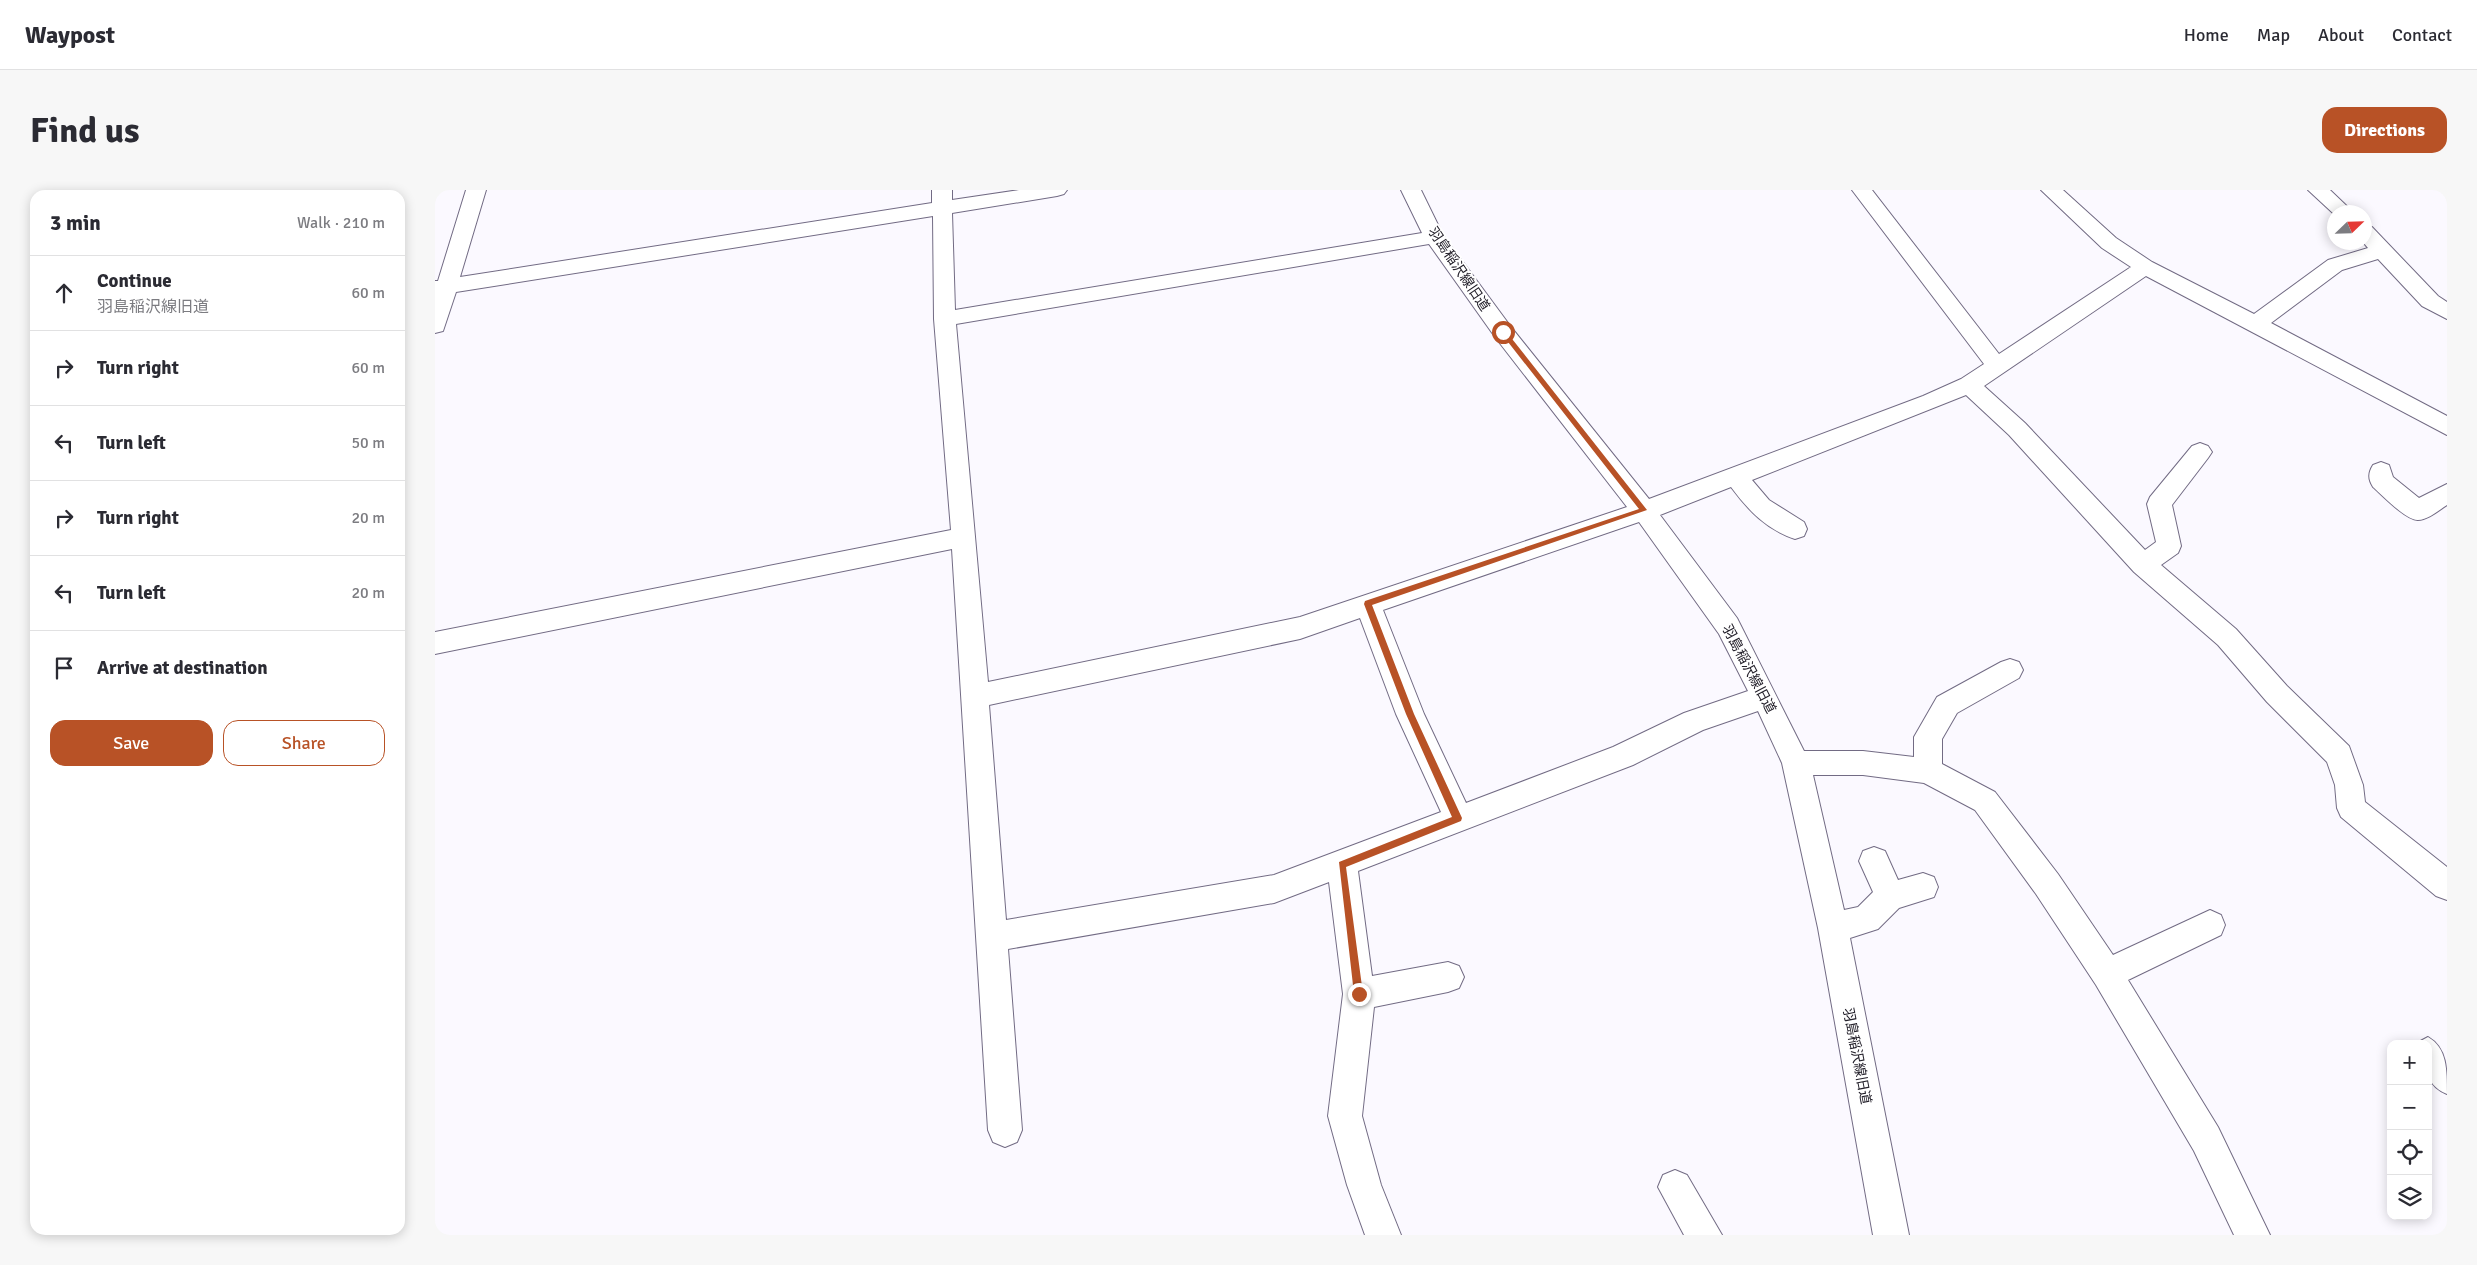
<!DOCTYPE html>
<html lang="en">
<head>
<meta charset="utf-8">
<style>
  :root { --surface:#fff; --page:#f7f7f7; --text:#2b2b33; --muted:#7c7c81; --line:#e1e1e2; --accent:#b85226 }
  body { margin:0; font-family:Signika,"Noto Sans JP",sans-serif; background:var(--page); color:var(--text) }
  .controls { position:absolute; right:15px; bottom:15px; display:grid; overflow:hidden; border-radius:10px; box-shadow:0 2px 12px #0003 }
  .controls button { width:45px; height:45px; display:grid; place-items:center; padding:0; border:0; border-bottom:1px solid var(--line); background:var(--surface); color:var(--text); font:25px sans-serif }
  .compass { position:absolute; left:1892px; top:15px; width:45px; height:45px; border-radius:50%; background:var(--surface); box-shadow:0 2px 12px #0003; rotate:67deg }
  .stop { position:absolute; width:15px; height:15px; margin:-11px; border:4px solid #b85226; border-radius:50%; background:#fff }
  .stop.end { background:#b85226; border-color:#fff; box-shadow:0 1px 5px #0008 }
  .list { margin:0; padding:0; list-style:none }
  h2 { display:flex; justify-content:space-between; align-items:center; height:65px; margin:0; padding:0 20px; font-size:21px }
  h2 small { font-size:16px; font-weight:400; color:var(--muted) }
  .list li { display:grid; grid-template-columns:32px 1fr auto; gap:15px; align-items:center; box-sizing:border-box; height:75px; padding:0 20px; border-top:1px solid var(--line) }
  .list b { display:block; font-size:19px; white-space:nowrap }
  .list p { margin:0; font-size:16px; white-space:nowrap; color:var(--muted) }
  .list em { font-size:16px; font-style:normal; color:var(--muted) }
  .actions { display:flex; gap:10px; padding:15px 20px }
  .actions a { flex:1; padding:11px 0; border:1px solid var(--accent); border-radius:15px; text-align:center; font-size:18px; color:var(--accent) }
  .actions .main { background:var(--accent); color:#fff }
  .icon { flex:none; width:28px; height:28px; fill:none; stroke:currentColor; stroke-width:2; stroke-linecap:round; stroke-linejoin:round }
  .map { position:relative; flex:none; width:2012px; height:1045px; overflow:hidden; border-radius:15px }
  header { display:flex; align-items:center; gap:30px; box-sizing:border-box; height:70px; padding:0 25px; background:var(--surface); border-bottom:1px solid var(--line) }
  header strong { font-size:24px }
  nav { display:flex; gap:28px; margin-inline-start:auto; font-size:18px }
  .intro { display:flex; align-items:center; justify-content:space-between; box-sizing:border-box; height:120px; padding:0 30px }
  h1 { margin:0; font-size:35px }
  .button { padding:12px 22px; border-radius:15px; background:var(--accent); color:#fff; font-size:18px; font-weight:700 }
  main { display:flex; gap:30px; padding:0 30px }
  aside { flex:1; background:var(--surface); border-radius:15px; box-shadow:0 2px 12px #0003 }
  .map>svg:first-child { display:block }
</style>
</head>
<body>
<header>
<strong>Waypost</strong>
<nav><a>Home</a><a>Map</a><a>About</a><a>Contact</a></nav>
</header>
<div class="intro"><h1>Find us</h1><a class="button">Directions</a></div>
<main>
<aside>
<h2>3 min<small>Walk · 210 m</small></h2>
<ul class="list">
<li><svg class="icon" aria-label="ahead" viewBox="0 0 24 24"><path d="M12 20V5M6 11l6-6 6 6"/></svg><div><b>Continue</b><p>羽島稲沢線旧道</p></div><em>60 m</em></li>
<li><svg class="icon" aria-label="right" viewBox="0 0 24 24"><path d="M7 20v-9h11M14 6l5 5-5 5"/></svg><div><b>Turn right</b></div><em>60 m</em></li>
<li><svg class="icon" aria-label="left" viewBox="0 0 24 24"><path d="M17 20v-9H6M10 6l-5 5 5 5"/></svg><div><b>Turn left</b></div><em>50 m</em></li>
<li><svg class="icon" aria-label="right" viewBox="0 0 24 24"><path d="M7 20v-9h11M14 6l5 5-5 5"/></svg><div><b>Turn right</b></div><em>20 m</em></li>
<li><svg class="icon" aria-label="left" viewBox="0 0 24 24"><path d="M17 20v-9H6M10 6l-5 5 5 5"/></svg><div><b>Turn left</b></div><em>20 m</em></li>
<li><svg class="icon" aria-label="arrive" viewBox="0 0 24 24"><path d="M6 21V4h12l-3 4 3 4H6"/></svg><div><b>Arrive at destination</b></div></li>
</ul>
<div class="actions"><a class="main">Save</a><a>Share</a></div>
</aside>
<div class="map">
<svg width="2012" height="1045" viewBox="0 0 2012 1045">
  <rect width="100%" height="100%" fill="#fbf9ff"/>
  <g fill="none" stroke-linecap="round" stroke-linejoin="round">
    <defs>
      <g id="minor">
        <path d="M31 0H51L25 87 497 13V0H517V10L584 0H632L629 4 622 6 517 23 520 120 987 43 966 0H986L1008 45 1076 137 1214 309 1488 206 1526 189 1549 174 1417 0H1437L1564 164 1696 77 1667 58 1606 0H1628L1681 48 1717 72 1819 124 1893 70 1933 58 1928 52 1930 36 1937 37 2003 106 2012 112V129L1987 116 1943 69 1907 80 1836 133 2012 226V245L1711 86 1549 196 1590 233 1710 360 1721 352 1712 314 1715 307 1757 256 1765 253 1773 256 1777 262 1773 268 1737 315 1746 356 1743 363 1726 375 1801 439 1852 496 1914 556 1928 595 1930 612 2012 677V710L2001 706 1906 627 1902 618 1900 595 1892 572 1832 512 1783 455 1699 382 1574 245 1531 205 1317 290 1334 310 1369 332 1372 339 1369 346 1360 349C1332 340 1313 320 1296 297L1225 325 1302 428 1369 561H1428L1479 567V547L1502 507 1566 472 1575 469 1584 472 1588 480 1584 488 1522 523 1507 549V574L1560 602 1623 684 1678 765 1775 720 1786 725 1790 735 1786 745 1693 790 1783 937 1835 1045H1799L1759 961 1661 795 1601 704 1540 620 1489 593 1428 585H1378L1409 720 1423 717 1438 702 1424 671 1428 661 1439 657 1450 661 1463 690 1488 683 1499 687 1503 697 1499 707 1464 718 1443 739 1415 748 1474 1045H1438L1383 738 1347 573 1323 521 1268 540 1198 575 923 681 937 786 1013 772 1024 776 1029 787 1024 798 1013 802 939 817 927 926 946 995 966 1045H930L912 995 893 926 908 804 894 692 839 713 573 759 587 940 582 952 570 957 558 952 553 940 517 359 0 464V442L516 340 499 129 498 26 21 102 8 141 0 143V91H3ZM994 54 1060 147 1192 317 865 427 553 492 521 134ZM1204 332 1284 444 1313 501 1249 523 1178 557 1031 613 989 524 948 420ZM925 428 961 524 1006 622 839 685 571 730 554 515 865 449Z"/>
        <polygon points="1873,0 1895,0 1918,22 1900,22 1900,25"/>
        <path d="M1946 272 1954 275 1958 287 1984 308 2012 294V315C2004 320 1993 330 1983 330 1972 331 1947 305 1938 297 1933 289 1933 283 1938 275Z"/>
        <path d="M1993 847C2012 858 2012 879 2012 904 1987 893 1993 877 1993 854H1980Z"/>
        <polygon points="1240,980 1252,985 1287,1045 1249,1045 1223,997 1228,985"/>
      </g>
    </defs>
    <use href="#minor" stroke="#726b84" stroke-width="2"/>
    <use href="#minor" fill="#fff" fill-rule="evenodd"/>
  </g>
  <polygon fill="#b85226" points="1066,140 1070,140 1212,320 937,415 979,524 1027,628 1026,631 911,677 928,804 924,809 919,804 904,672 1017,627 971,524 929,414 930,411 1204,319 1066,143"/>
  <g text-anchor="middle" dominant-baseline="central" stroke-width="4" stroke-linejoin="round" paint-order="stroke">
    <g font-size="14" fill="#24212b" stroke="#fff">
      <text transform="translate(1024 79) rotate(56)">羽島稲沢線旧道</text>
      <text transform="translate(1314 479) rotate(62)">羽島稲沢線旧道</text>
      <text transform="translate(1422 866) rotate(79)">羽島稲沢線旧道</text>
    </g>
  </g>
</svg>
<div class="controls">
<button>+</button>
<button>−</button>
<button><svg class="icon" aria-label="locate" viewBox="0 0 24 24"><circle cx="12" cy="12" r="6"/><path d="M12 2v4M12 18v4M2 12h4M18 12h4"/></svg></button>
<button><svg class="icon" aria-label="layers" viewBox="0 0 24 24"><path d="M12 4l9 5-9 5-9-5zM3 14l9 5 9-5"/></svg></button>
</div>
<svg class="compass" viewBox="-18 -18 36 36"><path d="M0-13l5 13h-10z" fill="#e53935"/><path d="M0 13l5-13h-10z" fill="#7c7c81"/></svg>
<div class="stop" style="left:1068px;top:142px"></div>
<div class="stop end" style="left:924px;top:804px"></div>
</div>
</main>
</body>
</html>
